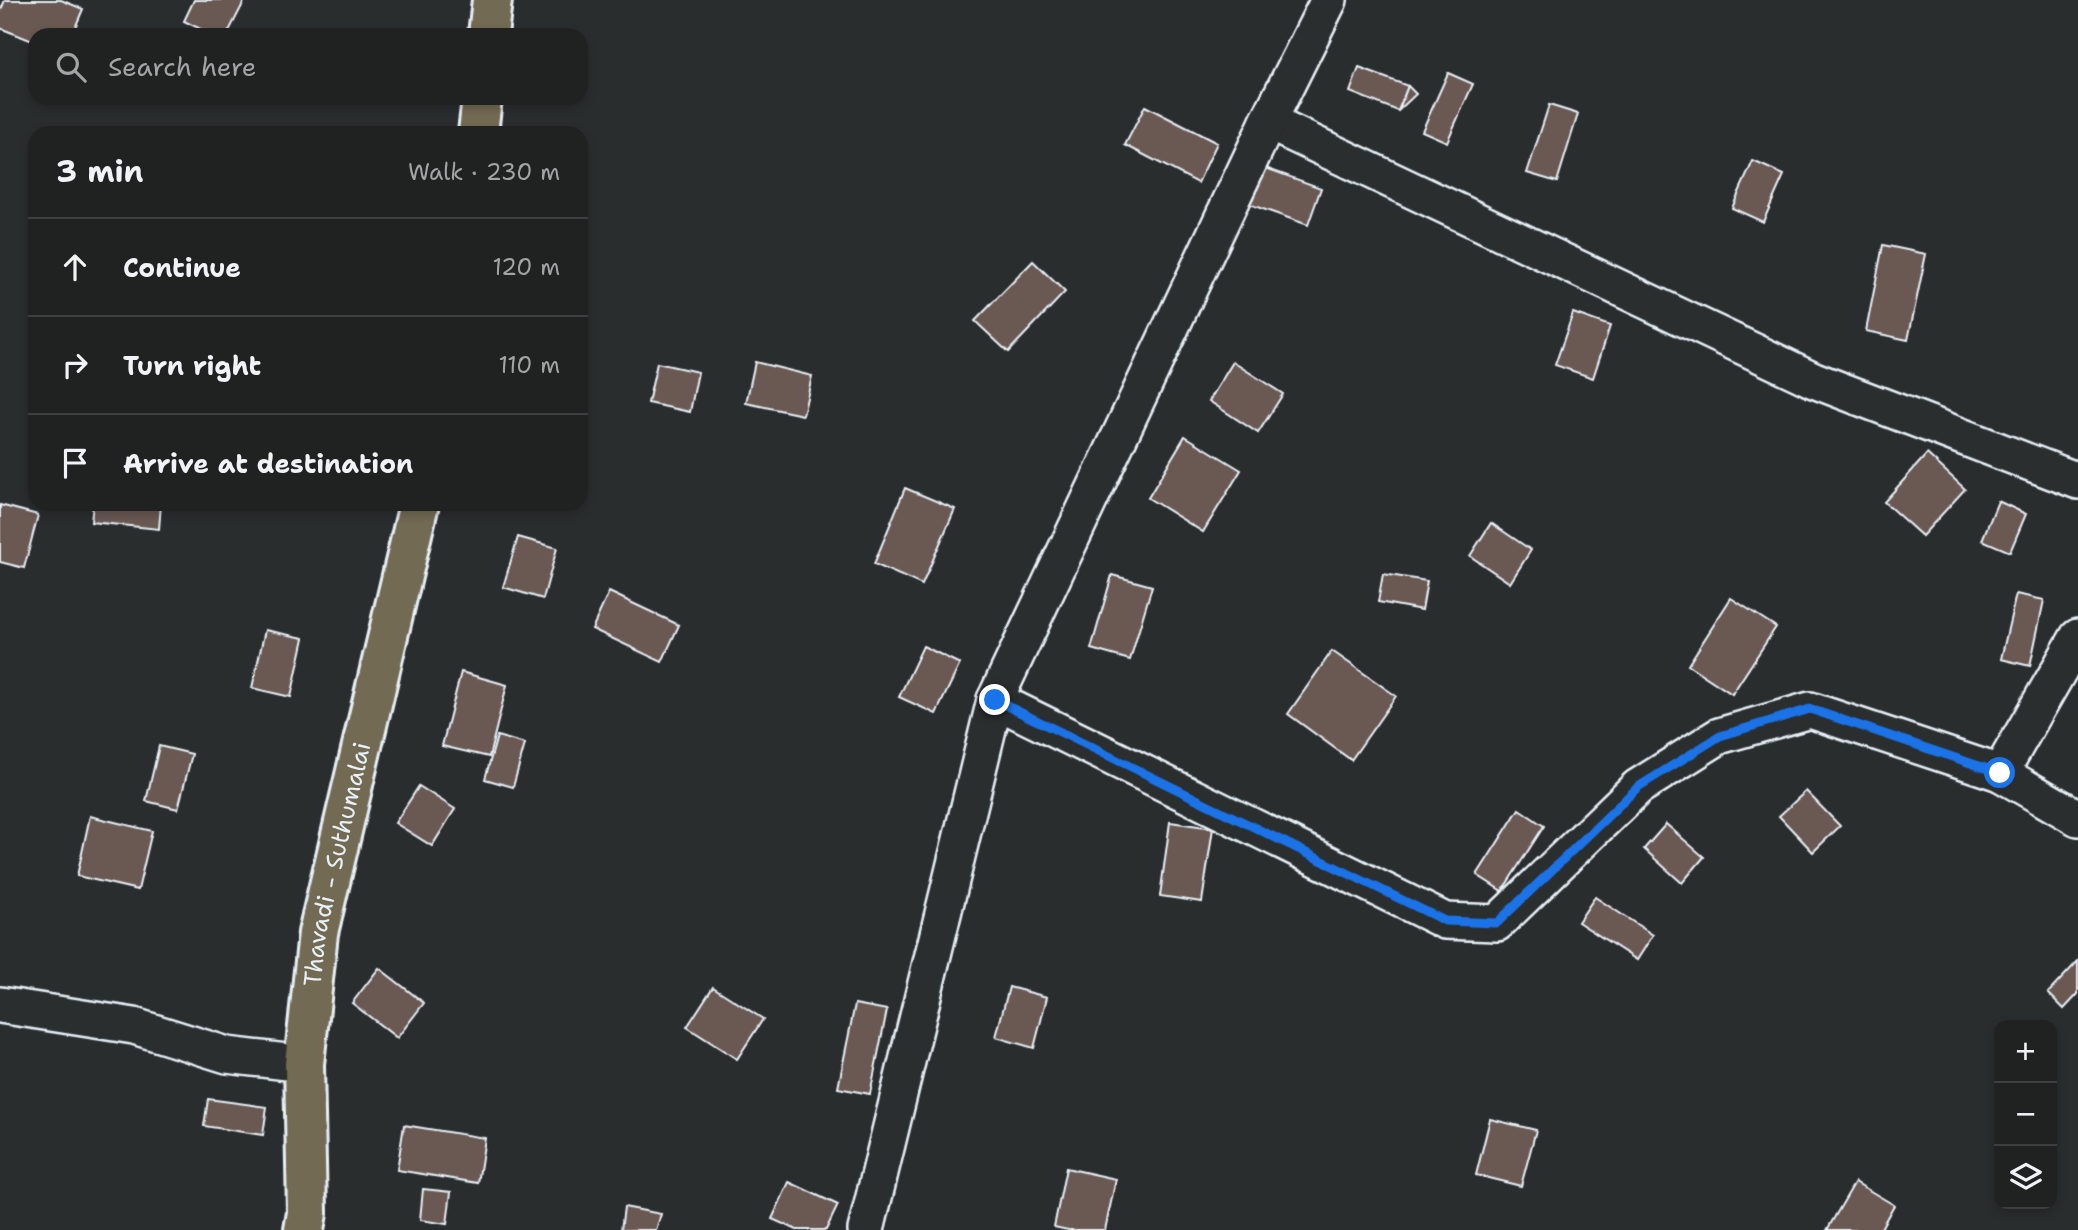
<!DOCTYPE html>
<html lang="en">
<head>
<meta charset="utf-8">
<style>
  :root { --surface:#202222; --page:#282a2a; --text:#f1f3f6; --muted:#a2a4a5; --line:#3d3f40 }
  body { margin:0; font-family:"Shantell Sans",sans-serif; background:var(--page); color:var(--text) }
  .controls { position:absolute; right:21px; bottom:21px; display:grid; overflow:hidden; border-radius:14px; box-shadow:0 4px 10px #0003 }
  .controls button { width:63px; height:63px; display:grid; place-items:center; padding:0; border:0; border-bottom:2px solid var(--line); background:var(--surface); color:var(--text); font:35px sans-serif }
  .stop { position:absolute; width:21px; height:21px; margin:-16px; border:5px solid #1a73e8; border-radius:50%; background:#fff }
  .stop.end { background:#1a73e8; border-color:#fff; box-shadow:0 2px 7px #0008 }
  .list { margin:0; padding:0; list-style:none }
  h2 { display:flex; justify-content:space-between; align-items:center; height:91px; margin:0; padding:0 28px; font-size:30px }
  h2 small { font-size:23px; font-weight:400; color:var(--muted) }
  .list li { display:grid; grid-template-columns:46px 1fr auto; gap:21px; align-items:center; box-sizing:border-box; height:98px; padding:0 28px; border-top:2px solid var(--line) }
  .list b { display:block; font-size:26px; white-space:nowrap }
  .list em { font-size:23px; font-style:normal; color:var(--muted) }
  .icon { flex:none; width:38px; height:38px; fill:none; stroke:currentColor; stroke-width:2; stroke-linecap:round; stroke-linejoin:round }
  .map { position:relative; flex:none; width:2078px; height:1230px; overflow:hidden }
  .search { position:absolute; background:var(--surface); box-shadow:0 4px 10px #0003; left:28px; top:28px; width:560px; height:77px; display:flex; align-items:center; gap:18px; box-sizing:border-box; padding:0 24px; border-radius:21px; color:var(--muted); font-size:26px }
  .panel { position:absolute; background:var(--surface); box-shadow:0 4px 10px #0003; left:28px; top:126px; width:560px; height:385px; border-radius:21px }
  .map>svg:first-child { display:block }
</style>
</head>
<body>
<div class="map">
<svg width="2078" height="1230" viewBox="0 0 2078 1230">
  <rect width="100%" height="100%" fill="#2a2d2e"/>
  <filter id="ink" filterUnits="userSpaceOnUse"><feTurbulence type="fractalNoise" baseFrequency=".0143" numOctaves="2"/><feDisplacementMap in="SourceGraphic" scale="14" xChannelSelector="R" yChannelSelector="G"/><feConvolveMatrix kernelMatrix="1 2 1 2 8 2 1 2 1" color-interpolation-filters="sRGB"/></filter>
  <g filter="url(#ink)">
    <g fill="#6a5952" stroke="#e8f1f8" stroke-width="2">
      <polygon points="5,0 61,0 83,9 72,35 35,35 35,42 0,28 0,12"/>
      <polygon points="194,0 245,0 227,35 213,35 184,21"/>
      <polygon points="1359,68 1408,86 1398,111 1350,92"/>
      <polygon points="1448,73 1473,84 1447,142 1422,131"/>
      <polygon points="1408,86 1416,94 1398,111 1399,109"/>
      <polygon points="1549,105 1578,114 1557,182 1527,173"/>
      <polygon points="1145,106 1217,143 1198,183 1125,145"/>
      <polygon points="1753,161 1784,175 1763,222 1732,208"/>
      <polygon points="1260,166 1321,188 1308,225 1246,203"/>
      <polygon points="1883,245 1926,254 1908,340 1866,331"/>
      <polygon points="1033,261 1065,292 1008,352 975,321"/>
      <polygon points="1573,313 1610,326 1593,378 1555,365"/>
      <polygon points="755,362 812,376 803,415 746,403"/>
      <polygon points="1233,362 1283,394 1258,433 1209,401"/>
      <polygon points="657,363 698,372 690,412 648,403"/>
      <polygon points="1185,436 1241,470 1203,532 1148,498"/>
      <polygon points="1927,454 1965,489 1922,536 1884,502"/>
      <polygon points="905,488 955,509 922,585 874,564"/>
      <polygon points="1998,501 2026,514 2010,552 1982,540"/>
      <polygon points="93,504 161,504 159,529 91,522"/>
      <polygon points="535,504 569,504 567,511"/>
      <polygon points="0,505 38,515 24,568 0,562"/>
      <polygon points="1491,523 1531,550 1510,583 1470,556"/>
      <polygon points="518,537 557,548 543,599 503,587"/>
      <polygon points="1383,574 1427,581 1422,610 1378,602"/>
      <polygon points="1112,575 1152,586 1130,660 1091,649"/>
      <polygon points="609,592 679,625 662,662 592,629"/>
      <polygon points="2016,594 2044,600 2030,666 2001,659"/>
      <polygon points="1731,598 1776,627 1732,694 1688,665"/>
      <polygon points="265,630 304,638 291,697 252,688"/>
      <polygon points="923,646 960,664 936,714 899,697"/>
      <polygon points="1332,651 1396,696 1351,760 1288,714"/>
      <polygon points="461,672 507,685 489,757 442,746"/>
      <polygon points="497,736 525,744 513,787 485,779"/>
      <polygon points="159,746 192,754 178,809 146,801"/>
      <polygon points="419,786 455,809 432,846 395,823"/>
      <polygon points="1806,791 1840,826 1813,852 1779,816"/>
      <polygon points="1519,809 1544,826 1502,891 1477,875"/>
      <polygon points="90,816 152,831 138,890 77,876"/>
      <polygon points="1170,822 1213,828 1202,902 1160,896"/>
      <polygon points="1666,824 1704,857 1682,883 1644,849"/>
      <polygon points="1595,897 1653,935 1637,960 1578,922"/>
      <polygon points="2078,961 2078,994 2064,1009 2048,993"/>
      <polygon points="379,968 424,1003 397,1038 352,1003"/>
      <polygon points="713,987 763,1019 737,1059 687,1027"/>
      <polygon points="1009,987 1047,997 1034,1048 996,1037"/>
      <polygon points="855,1004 887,1010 870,1094 838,1088"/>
      <polygon points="208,1099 267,1107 263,1135 204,1126"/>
      <polygon points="1490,1119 1536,1130 1521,1186 1476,1175"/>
      <polygon points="404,1125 485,1138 478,1183 397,1170"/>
      <polygon points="1066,1168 1116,1179 1105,1230 1068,1230 1054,1227"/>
      <polygon points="789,1182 838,1205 826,1230 797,1230 772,1219"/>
      <polygon points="1855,1182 1894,1205 1880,1230 1827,1230"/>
      <polygon points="423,1189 451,1192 447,1224 420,1220"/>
      <polygon points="624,1207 661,1214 656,1230 621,1230"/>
    </g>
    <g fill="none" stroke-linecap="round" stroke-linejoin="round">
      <defs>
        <g id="minor">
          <polyline points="1268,122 1814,380 2078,481"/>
          <polyline points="2078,637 2000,773 2078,818"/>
          <polyline points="995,700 1445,921 1497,923 1638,787 1719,736 1810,710 2000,773"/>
          <polyline points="0,1005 134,1026 227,1055 304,1064"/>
          <polyline points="866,1230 995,700 1268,122 1329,0"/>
        </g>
        <g id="major">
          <polyline points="488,35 492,0"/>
          <polyline points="478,133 482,98"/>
          <path id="s1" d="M304 1230 307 1213 304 1064 318 933 419 504"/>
        </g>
      </defs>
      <use href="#minor" stroke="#e8f1f8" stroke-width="40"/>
      <use href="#major" stroke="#e8f1f8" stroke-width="44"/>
      <use href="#minor" stroke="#2a2d2e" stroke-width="35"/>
      <use href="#major" stroke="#726b52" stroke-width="38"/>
    </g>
  </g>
  <g fill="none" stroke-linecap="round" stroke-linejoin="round" filter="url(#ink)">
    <polyline stroke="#1a73e8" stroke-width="9" points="995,700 1445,921 1497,923 1638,787 1720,736 1810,709 2000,773"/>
  </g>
  <g text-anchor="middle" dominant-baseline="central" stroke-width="5" stroke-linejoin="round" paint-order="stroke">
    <g font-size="24" fill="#e8f1f8" stroke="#2a2d2e">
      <text stroke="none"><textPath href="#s1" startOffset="369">Thavadi - Suthumalai</textPath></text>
    </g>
  </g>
</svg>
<div class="controls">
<button>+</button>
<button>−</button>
<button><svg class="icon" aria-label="layers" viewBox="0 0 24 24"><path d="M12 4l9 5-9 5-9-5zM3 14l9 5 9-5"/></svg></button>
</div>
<div class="stop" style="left:2000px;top:773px"></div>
<div class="stop end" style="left:995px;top:700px"></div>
<div class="search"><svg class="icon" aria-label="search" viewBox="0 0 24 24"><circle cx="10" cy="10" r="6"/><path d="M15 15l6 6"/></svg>Search here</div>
<section class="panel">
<h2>3 min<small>Walk · 230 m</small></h2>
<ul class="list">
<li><svg class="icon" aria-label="ahead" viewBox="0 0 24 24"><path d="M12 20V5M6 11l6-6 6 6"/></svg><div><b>Continue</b></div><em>120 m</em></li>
<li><svg class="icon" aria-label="right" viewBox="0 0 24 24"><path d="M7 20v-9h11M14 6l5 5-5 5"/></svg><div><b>Turn right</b></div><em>110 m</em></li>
<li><svg class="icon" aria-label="arrive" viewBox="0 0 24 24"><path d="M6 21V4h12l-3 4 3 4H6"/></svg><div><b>Arrive at destination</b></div></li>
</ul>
</section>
</div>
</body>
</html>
